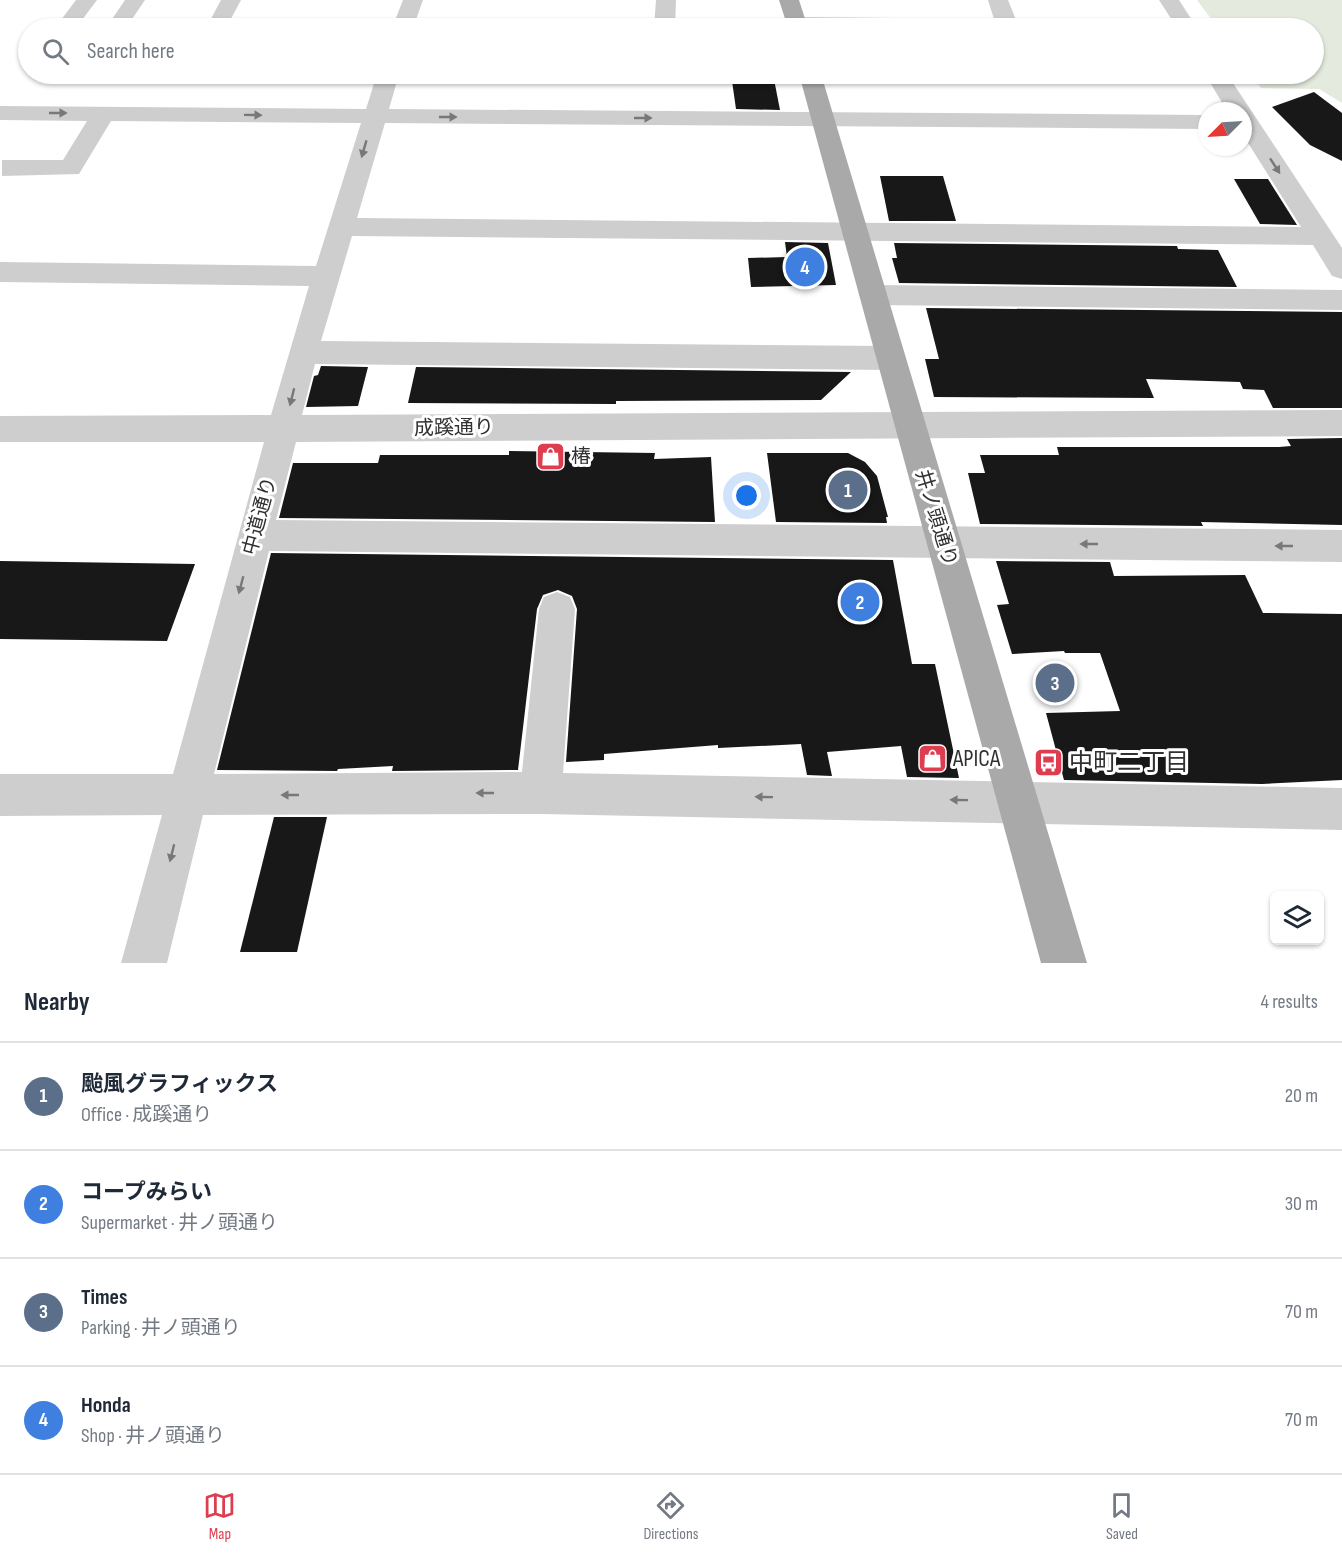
<!DOCTYPE html>
<html lang="en">
<head>
<meta charset="utf-8">
<style>
  :root { --surface:#fff; --page:#f6f6f7; --text:#1f2937; --muted:#747a83; --line:#e0e1e3; --accent:#dd3d4e }
  body { margin:0; font-family:"Sofia Sans Condensed","Noto Sans JP",sans-serif; background:var(--page); color:var(--text) }
  .controls { position:absolute; right:18px; bottom:18px; display:grid; overflow:hidden; border-radius:9px; box-shadow:0 2px 4px #0004 }
  .controls button { width:54px; height:54px; display:grid; place-items:center; padding:0; border:0; border-bottom:2px solid var(--line); background:var(--surface); color:var(--text); font:30px sans-serif }
  .compass { position:absolute; left:1198px; top:102px; width:54px; height:54px; border-radius:50%; background:var(--surface); box-shadow:0 2px 4px #0004; rotate:246deg }
  .you { position:absolute; left:747px; top:496px; width:21px; height:21px; margin:-15px; border:4px solid #fff; border-radius:50%; background:#1a73e8; box-shadow:0 0 0 9px #1a73e833 }
  .badge { display:grid; place-items:center; width:39px; height:39px; border-radius:50%; background:var(--accent); color:#fff; font-size:20px; font-weight:700 }
  .pin { position:absolute; translate:-50% -50%; border:3px solid #fff; box-shadow:0 2px 6px #0006 }
  .list { margin:0; padding:0; list-style:none }
  h2 { display:flex; justify-content:space-between; align-items:center; height:78px; margin:0; padding:0 24px; font-size:26px }
  h2 small { font-size:20px; font-weight:400; color:var(--muted) }
  .list li { display:grid; grid-template-columns:39px 1fr auto; gap:18px; align-items:center; box-sizing:border-box; height:108px; padding:0 24px; border-top:2px solid var(--line) }
  .list b { display:block; font-size:22px; white-space:nowrap }
  .list p { margin:0; font-size:20px; white-space:nowrap; color:var(--muted) }
  .list em { font-size:20px; font-style:normal; color:var(--muted) }
  .icon { flex:none; width:33px; height:33px; fill:none; stroke:currentColor; stroke-width:2; stroke-linecap:round; stroke-linejoin:round }
  .map { position:relative; flex:none; width:1342px; height:963px; overflow:hidden }
  .search { position:absolute; background:var(--surface); box-shadow:0 2px 4px #0004; left:18px; right:18px; top:18px; height:66px; display:flex; align-items:center; gap:15px; box-sizing:border-box; padding:0 21px; border-radius:33px; color:var(--muted); font-size:22px }
  .sheet { height:510px; background:var(--surface) }
  nav { display:flex; justify-content:space-around; align-items:center; box-sizing:border-box; height:84px; border-top:2px solid var(--line); background:var(--surface); font-size:16px; color:var(--muted) }
  nav a { display:grid; justify-items:center; gap:3px }
  nav .on { color:var(--accent) }
  .map>svg:first-child { display:block }
</style>
</head>
<body>
<div class="map">
<svg width="1342" height="963" viewBox="0 0 1342 963">
  <rect width="100%" height="100%" fill="#fff"/>
  <polygon fill="#e4eadd" points="1197,0 1342,0 1342,103 1319,89 1261,88 1251,74 1314,74 1314,28 1218,28"/>
  <g fill="#181818">
    <polygon points="731,74 773,74 780,110 736,109"/>
    <polygon points="1314,92 1342,113 1342,161 1310,145 1272,107"/>
    <polygon points="880,176 943,176 956,221 889,221"/>
    <polygon points="1234,179 1268,179 1297,225 1260,224"/>
    <polygon points="785,242 828,243 836,285 751,287 748,258 787,257"/>
    <polygon points="894,243 1177,246 1178,249 1218,250 1237,287 899,283 892,258 897,258"/>
    <polygon points="926,308 1342,312 1342,408 1273,408 1264,390 1243,389 1240,382 1146,379 1154,398 934,397 925,359 939,359"/>
    <polygon points="321,366 368,367 358,406 306,407 314,376 318,375"/>
    <polygon points="416,367 851,372 821,400 616,401 616,404 408,403"/>
    <polygon points="1342,438 1342,525 1201,522 1203,526 980,524 968,473 985,473 980,455 1059,455 1057,447 1279,447 1291,446 1287,439"/>
    <polygon points="509,451 655,453 654,459 711,457 715,522 279,518 293,463 378,463 380,455 509,455"/>
    <polygon points="767,453 848,453 865,462 877,476 888,517 886,517 887,523 776,522"/>
    <polygon points="271,553 893,560 912,664 935,664 959,778 907,777 901,746 827,752 832,776 807,775 801,744 718,748 718,745 604,754 604,760 566,762 577,609 572,596 558,590 543,595 537,609 518,770 392,771 393,766 338,769 337,771 217,770"/>
    <polygon points="0,561 195,564 167,641 0,639"/>
    <polygon points="996,561 1110,562 1114,576 1245,575 1263,613 1342,614 1342,780 1262,784 1064,780 1046,713 1120,711 1100,653 1065,653 1064,651 1012,654 997,605 1009,604"/>
    <polygon points="274,817 327,817 297,952 240,952"/>
  </g>
  <g fill="none" stroke-linecap="round" stroke-linejoin="round">
    <g fill="#cecece" fill-rule="evenodd">
      <polygon points="76,0 97,0 76,28 55,28"/>
      <polygon points="125,0 145,0 126,28 106,28"/>
      <polygon points="221,0 241,0 226,28 206,28"/>
      <polygon points="403,0 423,0 413,28 392,28"/>
      <polygon points="656,0 676,0 675,28 654,28"/>
      <polygon points="988,0 1008,0 1018,25 1015,28 793,28 786,23 789,19 796,17 994,19"/>
      <polygon points="1159,0 1179,0 1197,28 1177,28"/>
      <polygon points="377,74 399,74 389,109 1207,115 1207,129 385,123 357,218 1301,227 1243,135 1243,111 1227,111 1205,74 1227,74 1342,248 1342,279 1332,276 1313,245 352,236 321,341 889,346 900,350 904,358 900,366 889,370 315,364 302,415 1342,410 1342,436 296,442 276,520 1342,530 1342,562 269,551 214,774 522,772 539,609 544,597 557,592 570,597 575,609 563,773 1342,788 1342,830 541,814 203,815 167,963 121,963 162,815 0,816 0,774 173,774 264,442 0,442 0,416 271,415 309,286 0,282 0,262 316,266 361,123 111,121 79,174 2,176 2,160 63,160 87,121 0,120 0,106 366,109"/>
      <polygon points="873,285 1342,290 1342,310 873,305 863,302 859,295 863,288"/>
    </g>
    <g fill="#a9a9a9" fill-rule="evenodd">
      <polygon points="779,0 799,0 808,28 788,28"/>
      <polygon points="799,74 821,74 1087,963 1041,963"/>
    </g>
  </g>
  <defs><path id="oneway-solid" d="M-6-.8H1V-3.2L6.5 0L1 3.2V.8H-6Z" transform="scale(1.5)"/></defs>
  <g fill="#787878">
    <use href="#oneway-solid" transform="translate(58 113)"/>
    <use href="#oneway-solid" transform="translate(253 115) rotate(1)"/>
    <use href="#oneway-solid" transform="translate(448 117)"/>
    <use href="#oneway-solid" transform="translate(643 118)"/>
    <use href="#oneway-solid" transform="translate(364 149) rotate(106)"/>
    <use href="#oneway-solid" transform="translate(1275 166) rotate(57)"/>
    <use href="#oneway-solid" transform="translate(292 397) rotate(104)"/>
    <use href="#oneway-solid" transform="translate(1089 544) rotate(-180)"/>
    <use href="#oneway-solid" transform="translate(1284 546) rotate(-180)"/>
    <use href="#oneway-solid" transform="translate(241 585) rotate(105)"/>
    <use href="#oneway-solid" transform="translate(485 793) rotate(180)"/>
    <use href="#oneway-solid" transform="translate(290 795) rotate(180)"/>
    <use href="#oneway-solid" transform="translate(764 797) rotate(-179)"/>
    <use href="#oneway-solid" transform="translate(959 800) rotate(-179)"/>
    <use href="#oneway-solid" transform="translate(172 853) rotate(104)"/>
  </g>
  <defs>
    <symbol id="shop-square" viewBox="-11 -11 22 22"><rect x="-9" y="-9" width="18" height="18" rx="4" fill="#dd3d4e" stroke="#fff"/><path d="M-5-2.5h2.3a2.7 3.5 0 0 1 5.4 0H5L5.5 6h-11ZM-1.5-2.5h3a1.5 2.3 0 0 0-3 0Z" fill="#fff"/></symbol>
    <symbol id="bus-square" viewBox="-11 -11 22 22"><rect x="-9" y="-9" width="18" height="18" rx="4" fill="#dd3d4e" stroke="#fff"/><path d="M-5-6H5V4H4V6H2V4H-2V6H-4V4H-5ZM-3.5-4V0h7V-4ZM-3.5 1.2v1.5H-2V1.2ZM2 1.2v1.5H3.5V1.2Z" fill="#fff"/></symbol>
  </defs>
  <g fill-rule="evenodd">
    <use href="#shop-square" x="534" y="440" width="33" height="33"/>
    <use href="#shop-square" x="916" y="742" width="33" height="33"/>
    <use href="#bus-square" x="1032" y="746" width="33" height="33"/>
  </g>
  <g text-anchor="middle" dominant-baseline="central" stroke-width="6" stroke-linejoin="round" paint-order="stroke">
    <g font-size="20" fill="#313131" stroke="#fff">
      <text transform="translate(454 428) rotate(-1)">成蹊通り</text>
      <text transform="translate(260 516) rotate(-75)">中道通り</text>
      <text transform="translate(936 518) rotate(73)">井ノ頭通り</text>
    </g>
    <g font-size="20" fill="#313131" stroke="#fff" text-anchor="start">
      <text x="571" y="457">椿</text>
    </g>
    <g font-size="24" fill="#313131" stroke="#fff" text-anchor="start">
      <text x="953" y="758">APICA</text>
      <text x="1069" y="762">中町二丁目</text>
    </g>
  </g>
</svg>
<div class="controls">
<button><svg class="icon" aria-label="layers" viewBox="0 0 24 24"><path d="M12 4l9 5-9 5-9-5zM3 14l9 5 9-5"/></svg></button>
</div>
<svg class="compass" viewBox="-18 -18 36 36"><path d="M0-13l5 13h-10z" fill="#e53935"/><path d="M0 13l5-13h-10z" fill="#747a83"/></svg>
<div class="you"></div>
<div class="pin badge" style="left:848px;top:490px;background:#5c6f8a">1</div>
<div class="pin badge" style="left:860px;top:602px;background:#3f7fe0">2</div>
<div class="pin badge" style="left:1055px;top:683px;background:#5c6f8a">3</div>
<div class="pin badge" style="left:805px;top:267px;background:#3f7fe0">4</div>
<div class="search"><svg class="icon" aria-label="search" viewBox="0 0 24 24"><circle cx="10" cy="10" r="6"/><path d="M15 15l6 6"/></svg>Search here</div>
</div>
<section class="sheet">
<h2>Nearby<small>4 results</small></h2>
<ul class="list">
<li><span class="badge" style="background:#5c6f8a">1</span><div><b>颱風グラフィックス</b><p>Office · 成蹊通り</p></div><em>20 m</em></li>
<li><span class="badge" style="background:#3f7fe0">2</span><div><b>コープみらい</b><p>Supermarket · 井ノ頭通り</p></div><em>30 m</em></li>
<li><span class="badge" style="background:#5c6f8a">3</span><div><b>Times</b><p>Parking · 井ノ頭通り</p></div><em>70 m</em></li>
<li><span class="badge" style="background:#3f7fe0">4</span><div><b>Honda</b><p>Shop · 井ノ頭通り</p></div><em>70 m</em></li>
</ul>
</section>
<nav>
<a class="on"><svg class="icon" aria-label="map" viewBox="0 0 24 24"><path d="M3 6l6-2 6 2 6-2v14l-6 2-6-2-6 2zM9 4v14M15 6v14"/></svg>Map</a>
<a><svg class="icon" aria-label="directions" viewBox="0 0 24 24"><path d="M12 3l9 9-9 9-9-9zM9 14v-3h6M13 9l2 2-2 2"/></svg>Directions</a>
<a><svg class="icon" aria-label="saved" viewBox="0 0 24 24"><path d="M7 4h10v16l-5-4-5 4z"/></svg>Saved</a>
</nav>
</body>
</html>
